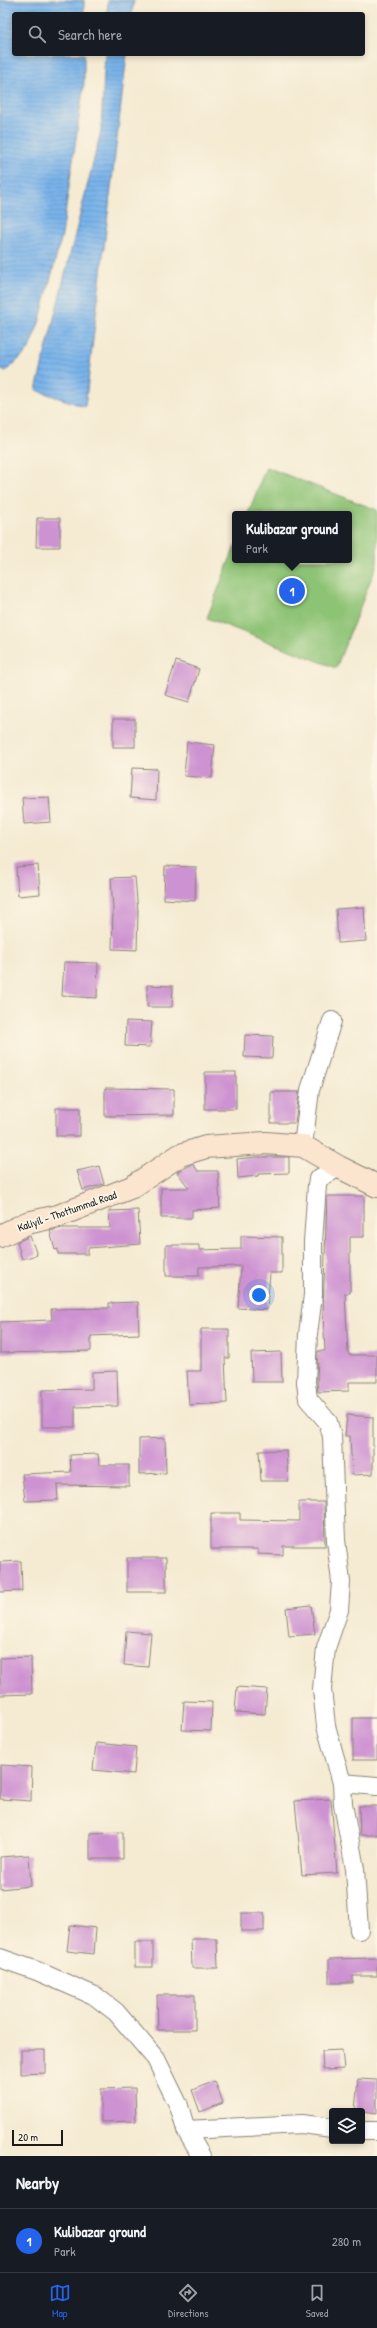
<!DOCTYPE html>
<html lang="en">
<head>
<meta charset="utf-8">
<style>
  :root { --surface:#171b24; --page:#20242c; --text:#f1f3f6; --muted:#9ea1a6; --line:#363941; --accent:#2563eb }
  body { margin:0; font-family:"Patrick Hand",sans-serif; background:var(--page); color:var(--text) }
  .controls { position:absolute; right:12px; bottom:12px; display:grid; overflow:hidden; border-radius:4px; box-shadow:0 2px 6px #0003 }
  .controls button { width:36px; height:36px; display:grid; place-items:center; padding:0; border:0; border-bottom:1px solid var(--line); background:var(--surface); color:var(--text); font:20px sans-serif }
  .scale { position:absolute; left:12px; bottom:10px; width:51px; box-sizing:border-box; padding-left:4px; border:2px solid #1c1c1c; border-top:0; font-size:11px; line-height:14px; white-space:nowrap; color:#1c1c1c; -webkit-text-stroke:3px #fcf5e5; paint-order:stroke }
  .you { position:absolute; left:259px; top:1295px; width:14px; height:14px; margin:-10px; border:3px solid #fff; border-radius:50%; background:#1a73e8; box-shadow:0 0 0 6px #1a73e833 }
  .badge { display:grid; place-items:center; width:26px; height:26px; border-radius:50%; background:var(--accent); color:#fff; font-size:13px; font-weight:700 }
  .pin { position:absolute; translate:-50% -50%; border:2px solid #fff; box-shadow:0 1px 4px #0006 }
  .popup { position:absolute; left:232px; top:511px; width:120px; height:52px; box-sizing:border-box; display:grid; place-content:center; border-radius:4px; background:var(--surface); filter:drop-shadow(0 1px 3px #0005); font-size:13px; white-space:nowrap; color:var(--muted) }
  .popup b { font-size:15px; color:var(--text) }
  .popup::after { content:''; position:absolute; left:50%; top:100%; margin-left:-8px; border:8px solid transparent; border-top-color:var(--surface) }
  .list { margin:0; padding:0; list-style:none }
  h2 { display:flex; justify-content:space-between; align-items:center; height:52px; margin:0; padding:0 16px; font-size:17px }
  h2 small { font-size:13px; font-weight:400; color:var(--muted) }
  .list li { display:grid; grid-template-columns:26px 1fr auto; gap:12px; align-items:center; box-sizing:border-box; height:64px; padding:0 16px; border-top:1px solid var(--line) }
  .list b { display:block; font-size:15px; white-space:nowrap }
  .list p { margin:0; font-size:13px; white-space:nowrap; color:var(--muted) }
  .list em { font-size:13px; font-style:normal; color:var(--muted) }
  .icon { flex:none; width:22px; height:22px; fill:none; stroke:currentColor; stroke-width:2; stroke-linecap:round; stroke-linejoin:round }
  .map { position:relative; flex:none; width:377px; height:2156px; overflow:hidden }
  .search { position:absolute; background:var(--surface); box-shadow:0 2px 6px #0003; left:12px; right:12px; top:12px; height:44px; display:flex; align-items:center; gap:10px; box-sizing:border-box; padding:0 14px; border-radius:4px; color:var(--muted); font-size:15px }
  .sheet { height:116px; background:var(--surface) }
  nav { display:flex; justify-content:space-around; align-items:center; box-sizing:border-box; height:56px; border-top:1px solid var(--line); background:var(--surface); font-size:11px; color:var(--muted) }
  nav a { display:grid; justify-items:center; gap:2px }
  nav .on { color:var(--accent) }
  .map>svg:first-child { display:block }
</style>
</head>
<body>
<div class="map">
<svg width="377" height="2156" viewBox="0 0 377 2156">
  <defs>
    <pattern id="water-rules" width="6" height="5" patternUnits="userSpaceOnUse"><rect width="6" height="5" fill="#79b3ea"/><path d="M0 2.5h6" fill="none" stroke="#6899c8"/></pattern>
  </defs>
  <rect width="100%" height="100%" fill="#fcf5e5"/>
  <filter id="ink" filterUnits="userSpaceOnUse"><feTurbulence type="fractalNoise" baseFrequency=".025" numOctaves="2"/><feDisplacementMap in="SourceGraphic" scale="8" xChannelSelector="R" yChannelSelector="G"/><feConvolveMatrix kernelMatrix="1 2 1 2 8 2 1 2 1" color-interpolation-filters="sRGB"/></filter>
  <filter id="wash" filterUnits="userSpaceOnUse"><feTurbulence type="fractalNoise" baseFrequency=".012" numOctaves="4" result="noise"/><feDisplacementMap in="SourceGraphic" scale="16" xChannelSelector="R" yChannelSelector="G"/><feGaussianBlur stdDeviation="0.9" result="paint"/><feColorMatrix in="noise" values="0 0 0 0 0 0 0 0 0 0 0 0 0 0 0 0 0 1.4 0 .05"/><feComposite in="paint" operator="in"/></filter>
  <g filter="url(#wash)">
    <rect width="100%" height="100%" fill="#f5ebd3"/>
    <polygon fill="#8dc375" stroke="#547048" points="266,467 377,510 377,564 336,668 207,618 235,546 235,560 349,560 349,514 248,514"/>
    <g fill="url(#water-rules)" stroke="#4a6883">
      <polygon points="0,0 84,0 84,14 14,14 14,54 84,54 84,83 62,235 39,323 28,351 6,371 0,370"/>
      <polygon points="108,0 134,0 132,14 107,14"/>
      <polygon points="105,54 127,54 85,407 36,390 101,131"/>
    </g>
    <g id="blocks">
      <g fill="#cd92d1">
        <polygon points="37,518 60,518 60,547 36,547"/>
        <polygon points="176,661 199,669 189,702 165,695"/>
        <rect x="113" y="719" width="22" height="28"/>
        <polygon points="187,742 215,745 212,778 184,776"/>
        <polygon points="132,768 157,769 156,800 130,798"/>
        <polygon points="49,797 51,822 24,824 22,798"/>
        <polygon points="38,865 40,894 18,896 16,867"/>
        <polygon points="165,866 196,867 195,901 164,899"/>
        <polygon points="135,877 138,912 137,950 112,949 113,910 111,878"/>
        <polygon points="364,907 366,941 338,943 336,909"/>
        <polygon points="64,962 98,963 97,998 62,996"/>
        <polygon points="147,985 173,986 172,1007 147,1007"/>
        <polygon points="126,1021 152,1022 150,1047 125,1046"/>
        <polygon points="245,1035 273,1036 272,1058 244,1057"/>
        <rect x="205" y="1072" width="31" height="37"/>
        <polygon points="105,1088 174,1089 174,1115 105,1116"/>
        <polygon points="271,1092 299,1092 295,1123 271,1123"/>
        <rect x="56" y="1108" width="24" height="28"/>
        <polygon points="257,1157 289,1157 289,1173 258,1174 258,1176 238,1178 237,1159"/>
        <polygon points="193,1164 198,1171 218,1171 220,1208 192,1210 192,1218 161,1218 161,1188 189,1188 177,1172"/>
        <polygon points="99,1166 104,1184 83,1190 77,1171"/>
        <polygon points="327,1196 364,1196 364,1237 350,1237 350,1293 345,1293 348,1351 349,1355 377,1355 377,1382 349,1382 349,1391 318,1392 317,1382 318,1351 325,1351 323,1313"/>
        <polygon points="138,1210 140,1244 88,1248 88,1254 58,1254 58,1249 55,1250 50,1231 62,1228 110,1228 109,1211"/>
        <polygon points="30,1236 37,1255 22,1259 17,1242"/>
        <polygon points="241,1236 282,1237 282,1273 270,1273 267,1310 238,1308 241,1266 199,1267 199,1276 166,1276 166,1245 199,1245 199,1250 241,1249"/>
        <polygon points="138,1302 139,1334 91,1336 91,1351 0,1353 0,1322 52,1320 51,1309 109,1308 109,1303"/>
        <polygon points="201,1329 229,1329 229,1358 225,1358 227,1403 189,1405 187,1371 201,1371"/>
        <polygon points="281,1352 282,1382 252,1382 251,1353"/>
        <polygon points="117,1371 118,1406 75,1407 75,1427 42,1427 42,1390 92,1389 92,1372"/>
        <polygon points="347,1415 373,1417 373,1474 352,1475 350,1436 345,1436"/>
        <polygon points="165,1438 166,1473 139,1474 139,1439"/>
        <polygon points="286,1450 288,1481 261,1481 259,1451"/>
        <polygon points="98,1454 99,1465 129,1465 129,1486 57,1485 58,1500 25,1501 22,1474 71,1472 70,1455"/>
        <polygon points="299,1502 324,1502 325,1546 283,1546 283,1555 258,1554 258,1549 211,1549 211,1513 240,1513 240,1520 299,1521"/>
        <rect x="127" y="1558" width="39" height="34"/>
        <polygon points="21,1561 22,1591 0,1592 0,1562"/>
        <polygon points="311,1605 315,1634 289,1636 286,1608"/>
        <polygon points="126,1631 151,1633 148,1667 124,1665"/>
        <polygon points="31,1657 32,1694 0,1695 0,1658"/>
        <polygon points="237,1687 267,1689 265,1714 235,1712"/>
        <polygon points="184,1701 212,1702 211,1731 182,1730"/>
        <rect x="353" y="1718" width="24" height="42"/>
        <polygon points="96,1743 136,1747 134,1774 93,1770"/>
        <polygon points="0,1765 32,1767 31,1801 0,1799"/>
        <polygon points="331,1799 337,1873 302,1875 295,1801"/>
        <polygon points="359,1806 377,1806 377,1835 360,1835"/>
        <polygon points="123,1832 123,1859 90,1859 90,1833"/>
        <polygon points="29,1855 31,1886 0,1889 0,1857"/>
        <rect x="241" y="1913" width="23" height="18"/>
        <polygon points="70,1925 96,1928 94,1954 67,1951"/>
        <polygon points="191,1939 217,1939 218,1968 192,1968"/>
        <rect x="135" y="1942" width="18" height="25"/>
        <polygon points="377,1958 377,1976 353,1976 353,1983 329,1983 329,1959"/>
        <polygon points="157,1995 195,1995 195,2030 158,2030"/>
        <polygon points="21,2050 45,2050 45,2073 21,2074"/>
        <polygon points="342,2050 344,2069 323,2070 322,2051"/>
        <polygon points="358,2079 377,2080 377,2114 355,2111"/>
        <polygon points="215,2081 223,2103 200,2112 192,2090"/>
        <polygon points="135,2088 136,2121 101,2122 101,2089"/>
      </g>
    </g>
  </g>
  <g filter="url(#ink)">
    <use href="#blocks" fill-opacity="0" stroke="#888478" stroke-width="1"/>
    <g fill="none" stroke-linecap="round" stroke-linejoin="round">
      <defs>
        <g id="minor">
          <polyline points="303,1146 310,1090 332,1021"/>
          <polyline points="339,1167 318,1179 317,1185 313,1242 313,1295 308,1334 306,1382 308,1399 328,1422 332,1436 336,1540 341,1582 339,1610 326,1648 322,1689 326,1726 342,1783 377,1786"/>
          <polyline points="342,1783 343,1804 355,1869 359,1930"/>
          <polyline points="0,1958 37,1971 95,1996 116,2012 156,2059 179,2106 186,2130 201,2156"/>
          <polyline points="186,2130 302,2124 332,2128"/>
          <polyline points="362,2131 377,2131"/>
        </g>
        <polyline id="secondary" points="0,1236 27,1223 58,1216 132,1187 180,1155 206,1147 266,1143 303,1146 339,1167 377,1186"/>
      </defs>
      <use href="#minor" stroke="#888478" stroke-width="20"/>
      <use href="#secondary" stroke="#888478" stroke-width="24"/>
      <use href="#minor" stroke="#fff" stroke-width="18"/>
      <use href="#secondary" stroke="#fce5cf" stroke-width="22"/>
    </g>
  </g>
  <g text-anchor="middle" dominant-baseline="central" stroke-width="4" stroke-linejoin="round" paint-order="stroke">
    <g font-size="11" fill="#1c1c1c" stroke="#fcf5e5">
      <text transform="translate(67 1211) rotate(-19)">Kaliyil - Thottummal Road</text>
    </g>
  </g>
</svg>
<div class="controls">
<button><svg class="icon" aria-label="layers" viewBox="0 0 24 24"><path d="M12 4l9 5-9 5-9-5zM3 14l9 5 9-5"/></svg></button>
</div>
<div class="scale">20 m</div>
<div class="you"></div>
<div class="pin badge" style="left:292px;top:591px">1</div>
<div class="popup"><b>Kulibazar ground</b>Park</div>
<div class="search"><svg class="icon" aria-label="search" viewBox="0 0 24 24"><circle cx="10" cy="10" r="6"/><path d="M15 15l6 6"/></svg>Search here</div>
</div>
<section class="sheet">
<h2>Nearby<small></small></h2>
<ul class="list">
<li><span class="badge">1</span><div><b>Kulibazar ground</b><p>Park</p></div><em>280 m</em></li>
</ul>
</section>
<nav>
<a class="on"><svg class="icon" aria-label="map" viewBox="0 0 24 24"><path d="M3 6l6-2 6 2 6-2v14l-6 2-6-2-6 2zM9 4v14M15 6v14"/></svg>Map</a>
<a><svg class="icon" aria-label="directions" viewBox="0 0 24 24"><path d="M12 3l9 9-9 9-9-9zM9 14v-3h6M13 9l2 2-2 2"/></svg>Directions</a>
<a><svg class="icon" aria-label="saved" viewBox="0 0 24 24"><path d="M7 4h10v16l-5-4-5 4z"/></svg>Saved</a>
</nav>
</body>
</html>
